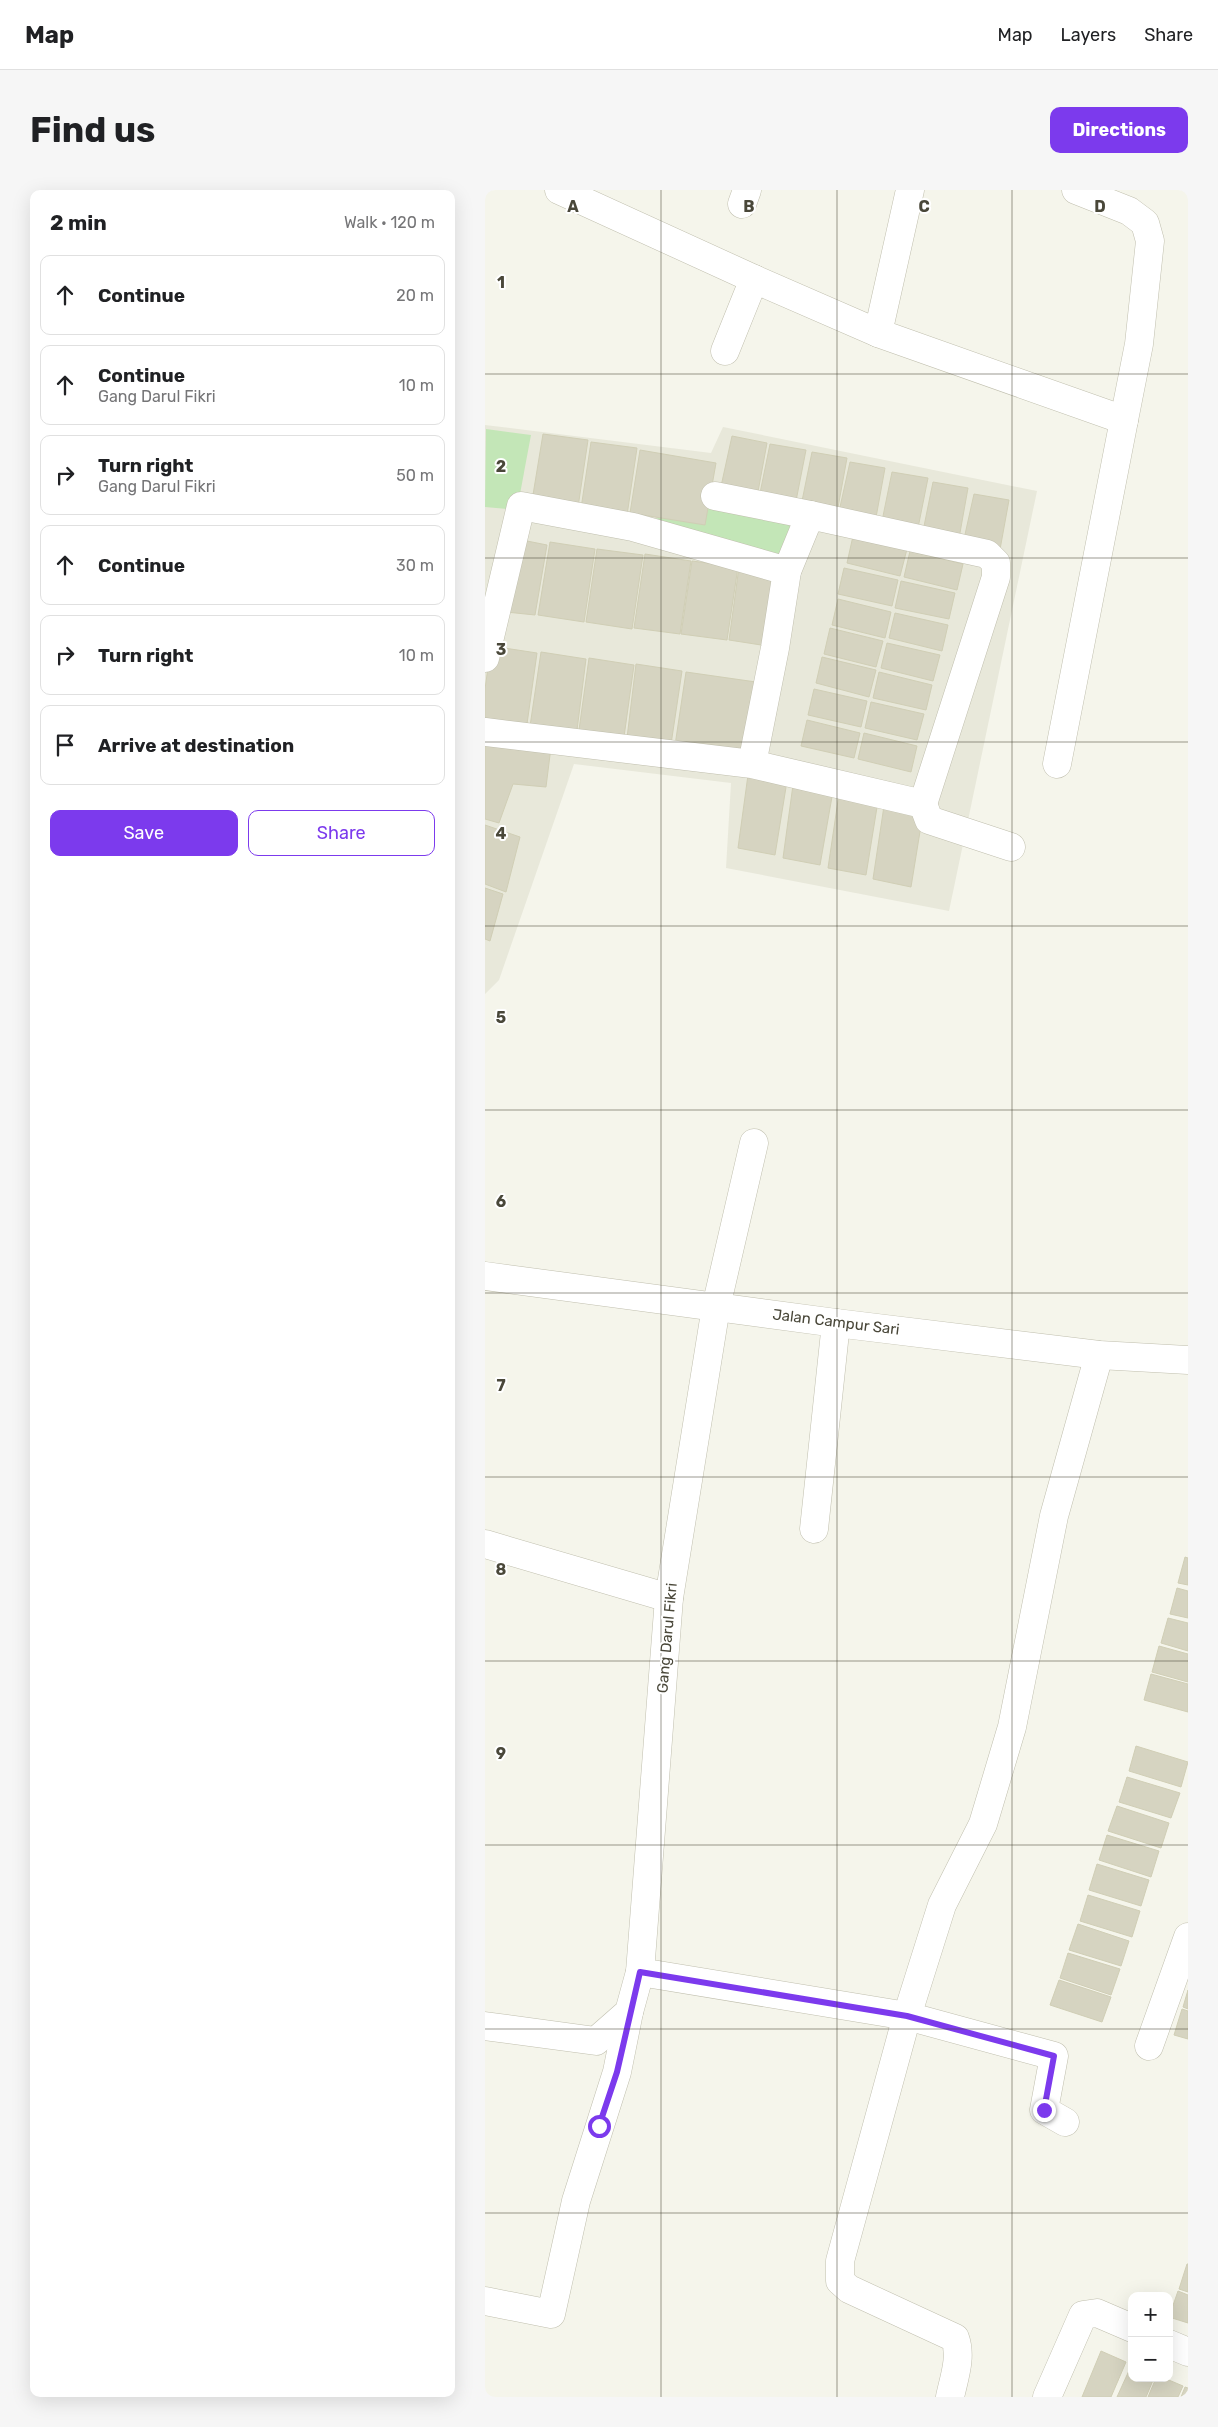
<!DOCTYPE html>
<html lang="en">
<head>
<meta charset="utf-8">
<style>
  :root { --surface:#fff; --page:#f6f6f6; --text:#202124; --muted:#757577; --line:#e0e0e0; --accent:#7c3aed }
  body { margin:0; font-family:Rubik,sans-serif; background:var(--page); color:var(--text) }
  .controls { position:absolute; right:15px; bottom:15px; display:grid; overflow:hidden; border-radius:10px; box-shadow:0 5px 20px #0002 }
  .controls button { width:45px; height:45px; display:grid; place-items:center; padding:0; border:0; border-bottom:1px solid var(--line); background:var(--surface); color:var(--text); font:25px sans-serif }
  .stop { position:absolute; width:15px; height:15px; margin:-11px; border:4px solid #7c3aed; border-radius:50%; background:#fff }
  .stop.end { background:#7c3aed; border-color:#fff; box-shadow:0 1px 5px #0008 }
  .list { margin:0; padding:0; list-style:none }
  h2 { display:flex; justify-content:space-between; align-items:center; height:65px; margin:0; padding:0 20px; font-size:21px }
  h2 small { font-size:16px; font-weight:400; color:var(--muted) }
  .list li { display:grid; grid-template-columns:32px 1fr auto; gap:15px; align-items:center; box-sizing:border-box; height:80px; margin:0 10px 10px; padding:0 10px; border:1px solid var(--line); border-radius:10px }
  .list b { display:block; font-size:19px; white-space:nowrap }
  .list p { margin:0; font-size:16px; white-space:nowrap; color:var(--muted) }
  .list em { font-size:16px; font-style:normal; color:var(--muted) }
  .actions { display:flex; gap:10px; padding:15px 20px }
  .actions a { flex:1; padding:11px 0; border:1px solid var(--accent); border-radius:10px; text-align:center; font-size:18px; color:var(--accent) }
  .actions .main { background:var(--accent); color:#fff }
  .icon { flex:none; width:28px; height:28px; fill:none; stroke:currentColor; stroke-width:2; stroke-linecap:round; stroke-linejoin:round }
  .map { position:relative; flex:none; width:703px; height:2207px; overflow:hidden; border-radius:10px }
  header { display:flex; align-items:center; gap:30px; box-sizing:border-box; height:70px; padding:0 25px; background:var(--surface); border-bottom:1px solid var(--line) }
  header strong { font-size:24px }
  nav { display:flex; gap:28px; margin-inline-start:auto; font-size:18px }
  .intro { display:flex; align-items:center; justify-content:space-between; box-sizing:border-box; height:120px; padding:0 30px }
  h1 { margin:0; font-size:35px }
  .button { padding:12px 22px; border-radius:10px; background:var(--accent); color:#fff; font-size:18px; font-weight:700 }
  main { display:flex; gap:30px; padding:0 30px }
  aside { flex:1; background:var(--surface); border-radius:10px; box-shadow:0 5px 20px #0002 }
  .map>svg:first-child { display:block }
</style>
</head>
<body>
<header>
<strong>Map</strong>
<nav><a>Map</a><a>Layers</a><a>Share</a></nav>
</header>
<div class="intro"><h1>Find us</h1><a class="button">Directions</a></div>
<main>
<aside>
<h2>2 min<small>Walk · 120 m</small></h2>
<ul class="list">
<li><svg class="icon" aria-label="ahead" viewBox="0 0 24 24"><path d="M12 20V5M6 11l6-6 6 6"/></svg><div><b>Continue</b></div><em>20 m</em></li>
<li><svg class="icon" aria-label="ahead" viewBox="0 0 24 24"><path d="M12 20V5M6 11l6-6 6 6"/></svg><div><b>Continue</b><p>Gang Darul Fikri</p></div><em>10 m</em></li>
<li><svg class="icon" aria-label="right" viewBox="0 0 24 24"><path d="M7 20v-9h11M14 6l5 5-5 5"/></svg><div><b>Turn right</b><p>Gang Darul Fikri</p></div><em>50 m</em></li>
<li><svg class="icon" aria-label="ahead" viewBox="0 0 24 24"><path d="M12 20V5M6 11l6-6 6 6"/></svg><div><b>Continue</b></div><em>30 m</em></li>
<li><svg class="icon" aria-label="right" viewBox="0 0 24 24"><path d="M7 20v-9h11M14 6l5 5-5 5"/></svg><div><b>Turn right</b></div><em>10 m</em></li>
<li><svg class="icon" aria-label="arrive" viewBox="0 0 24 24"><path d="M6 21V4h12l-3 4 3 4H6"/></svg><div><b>Arrive at destination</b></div></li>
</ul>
<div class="actions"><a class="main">Save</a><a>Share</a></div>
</aside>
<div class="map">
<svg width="703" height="2207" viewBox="0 0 703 2207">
  <rect width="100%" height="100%" fill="#f5f5eb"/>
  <polygon fill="#e8e8da" points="0,235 226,263 238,237 552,301 464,721 241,678 246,593 89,574 14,790 0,804"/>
  <g fill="#c3e6b7">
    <polygon points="1,239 46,245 32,320 0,317"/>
    <polygon points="232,307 325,325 302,381 148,337"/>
  </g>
  <g fill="#d6d4c1" stroke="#d0ceb5">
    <polygon points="58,244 103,250 92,324 46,317"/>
    <polygon points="247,246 282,253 272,307 235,301"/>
    <polygon points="106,252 152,258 141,332 95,325"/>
    <polygon points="285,254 321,260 310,316 274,308"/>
    <polygon points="155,260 231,273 220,335 145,323"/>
    <polygon points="327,262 362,268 352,323 316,316"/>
    <polygon points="365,272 400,278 390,333 353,326"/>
    <polygon points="407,282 443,288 432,343 396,336"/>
    <polygon points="448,292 483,298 473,354 437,346"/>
    <polygon points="489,304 524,310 514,365 477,358"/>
    <polygon points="368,346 422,359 415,386 362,373"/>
    <polygon points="32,349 62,355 50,425 21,422"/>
    <polygon points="65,352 110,359 99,432 53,425"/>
    <polygon points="112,359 158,365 147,439 101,432"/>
    <polygon points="425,361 478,374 472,400 419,387"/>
    <polygon points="160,364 206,371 195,444 149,438"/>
    <polygon points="207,371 253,377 242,450 196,444"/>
    <polygon points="254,377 300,384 289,457 244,450"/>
    <polygon points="359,378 413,390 407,416 353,404"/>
    <polygon points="416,391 470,403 464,429 410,418"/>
    <polygon points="353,409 406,422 400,448 347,435"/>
    <polygon points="410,423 463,435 457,461 404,448"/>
    <polygon points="345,438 398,451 391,477 339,464"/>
    <polygon points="402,453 455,465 448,491 396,478"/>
    <polygon points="6,456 52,463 41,541 0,536 0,499"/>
    <polygon points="56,462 101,469 91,548 44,543"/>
    <polygon points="337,467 391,480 384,507 331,493"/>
    <polygon points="104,468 149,475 138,554 93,547"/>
    <polygon points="151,474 197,481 185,561 141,556"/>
    <polygon points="201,482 278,493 263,569 189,562"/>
    <polygon points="394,482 447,495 441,520 388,508"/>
    <polygon points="329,499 382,511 376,537 323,525"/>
    <polygon points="386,512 439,524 432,550 380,538"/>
    <polygon points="322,530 375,543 369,568 316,556"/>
    <polygon points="379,543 432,556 426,582 373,569"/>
    <polygon points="0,548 66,557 61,597 28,594 14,633 0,629"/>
    <polygon points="263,585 302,591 290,665 253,658"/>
    <polygon points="308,595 348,601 335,675 298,668"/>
    <polygon points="354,604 393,611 381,685 343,678"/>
    <polygon points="399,616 438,623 426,697 388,689"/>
    <polygon points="0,635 35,647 21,702 0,694"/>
    <polygon points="0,698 18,704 5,751 0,749"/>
    <polygon points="700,1367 703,1368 703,1395 693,1393"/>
    <polygon points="692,1398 703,1401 703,1428 685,1424"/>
    <polygon points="683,1428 703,1433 703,1461 676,1453"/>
    <polygon points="674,1456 703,1464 703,1492 667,1482"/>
    <polygon points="666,1484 703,1494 703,1522 659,1510"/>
    <polygon points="651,1556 703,1572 696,1597 644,1581"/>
    <polygon points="642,1587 695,1603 686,1628 634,1612"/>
    <polygon points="632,1616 684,1633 676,1658 623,1641"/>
    <polygon points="622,1645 674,1661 666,1687 614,1670"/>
    <polygon points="612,1674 664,1690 656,1716 604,1700"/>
    <polygon points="603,1705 655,1721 647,1747 595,1731"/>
    <polygon points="593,1734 644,1751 636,1776 584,1760"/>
    <polygon points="583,1763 635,1779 626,1805 575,1788"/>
    <polygon points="574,1790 626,1807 617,1832 565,1815"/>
    <polygon points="703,1800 703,1819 698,1817"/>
    <polygon points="697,1819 703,1821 703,1849 689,1845"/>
    <polygon points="702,2074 703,2074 703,2102 694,2099"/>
    <polygon points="693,2101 703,2105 703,2133 684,2127"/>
    <polygon points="616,2161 641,2172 626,2207 597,2207"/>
    <polygon points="647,2174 647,2188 669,2188 661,2207 632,2207"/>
    <polygon points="671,2188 679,2188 698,2196 693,2207 663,2207"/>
    <polygon points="700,2197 703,2198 703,2207 696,2207"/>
  </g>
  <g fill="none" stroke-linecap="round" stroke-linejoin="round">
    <defs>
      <g id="minor">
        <polyline points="74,0 269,89"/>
        <polyline points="425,0 393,143 639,230 572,574"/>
        <polyline points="591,0 644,21 660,33 665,51 654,154 639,230"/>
        <polyline points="257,14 262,0"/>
        <polyline points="240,161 269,89 393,143"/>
        <polyline points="230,306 325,325"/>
        <polyline points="0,468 36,316 148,337 302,381"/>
        <polyline points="0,542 267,574 438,614 511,387 511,373 502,364 325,325 302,381 290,458 267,574"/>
        <polyline points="438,614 444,630 526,657"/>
        <polyline points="269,953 231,1117 184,1408 155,1782 422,1826 569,1866 559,1920 580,1932"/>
        <polyline points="0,1086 351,1133 614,1165 703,1170"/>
        <polyline points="329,1339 351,1133"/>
        <polyline points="0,1354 184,1408"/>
        <polyline points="0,1836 111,1851 144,1822 155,1782"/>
        <polyline points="664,1856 703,1747"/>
        <polyline points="0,2111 66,2124 91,2011 132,1882 144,1822"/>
        <polyline points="684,2154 703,2162"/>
        <path d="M465 2207C469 2188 477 2167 470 2148L364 2099 355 2091V2071L422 1826 457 1715 498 1634 527 1537 569 1326 614 1165"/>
        <polyline points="562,2207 598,2125 612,2123 647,2138"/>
      </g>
    </defs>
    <use href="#minor" stroke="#c0bfae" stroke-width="29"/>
    <use href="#minor" stroke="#fff" stroke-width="28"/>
  </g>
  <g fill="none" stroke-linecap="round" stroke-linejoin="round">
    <polyline stroke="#7c3aed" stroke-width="6" points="114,1936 132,1882 155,1782 422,1826 569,1866 559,1920"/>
  </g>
  <path fill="none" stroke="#494739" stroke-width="1" stroke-opacity="0.55" d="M176 0V2207M352 0V2207M527 0V2207M0 184H703M0 368H703M0 552H703M0 736H703M0 920H703M0 1103H703M0 1287H703M0 1471H703M0 1655H703M0 1839H703M0 2023H703"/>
  <g text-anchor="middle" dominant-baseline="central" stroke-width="4" stroke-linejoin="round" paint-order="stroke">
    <g font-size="15" fill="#494739" stroke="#fff">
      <text transform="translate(351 1132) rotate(7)">Jalan Campur Sari</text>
      <text transform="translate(182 1448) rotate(-85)">Gang Darul Fikri</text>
    </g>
  </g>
  <g font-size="16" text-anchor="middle" font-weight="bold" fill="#494739" stroke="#fff" stroke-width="4" stroke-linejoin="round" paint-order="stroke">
    <text x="88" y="22">A</text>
    <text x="264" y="22">B</text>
    <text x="439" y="22">C</text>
    <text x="615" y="22">D</text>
    <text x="16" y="98">1</text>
    <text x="16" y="282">2</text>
    <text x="16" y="465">3</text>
    <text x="16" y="649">4</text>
    <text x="16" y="833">5</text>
    <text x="16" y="1017">6</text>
    <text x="16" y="1201">7</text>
    <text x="16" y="1385">8</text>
    <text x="16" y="1569">9</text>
  </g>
</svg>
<div class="controls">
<button>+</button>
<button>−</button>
</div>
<div class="stop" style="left:114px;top:1936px"></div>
<div class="stop end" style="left:559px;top:1920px"></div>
</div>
</main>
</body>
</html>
